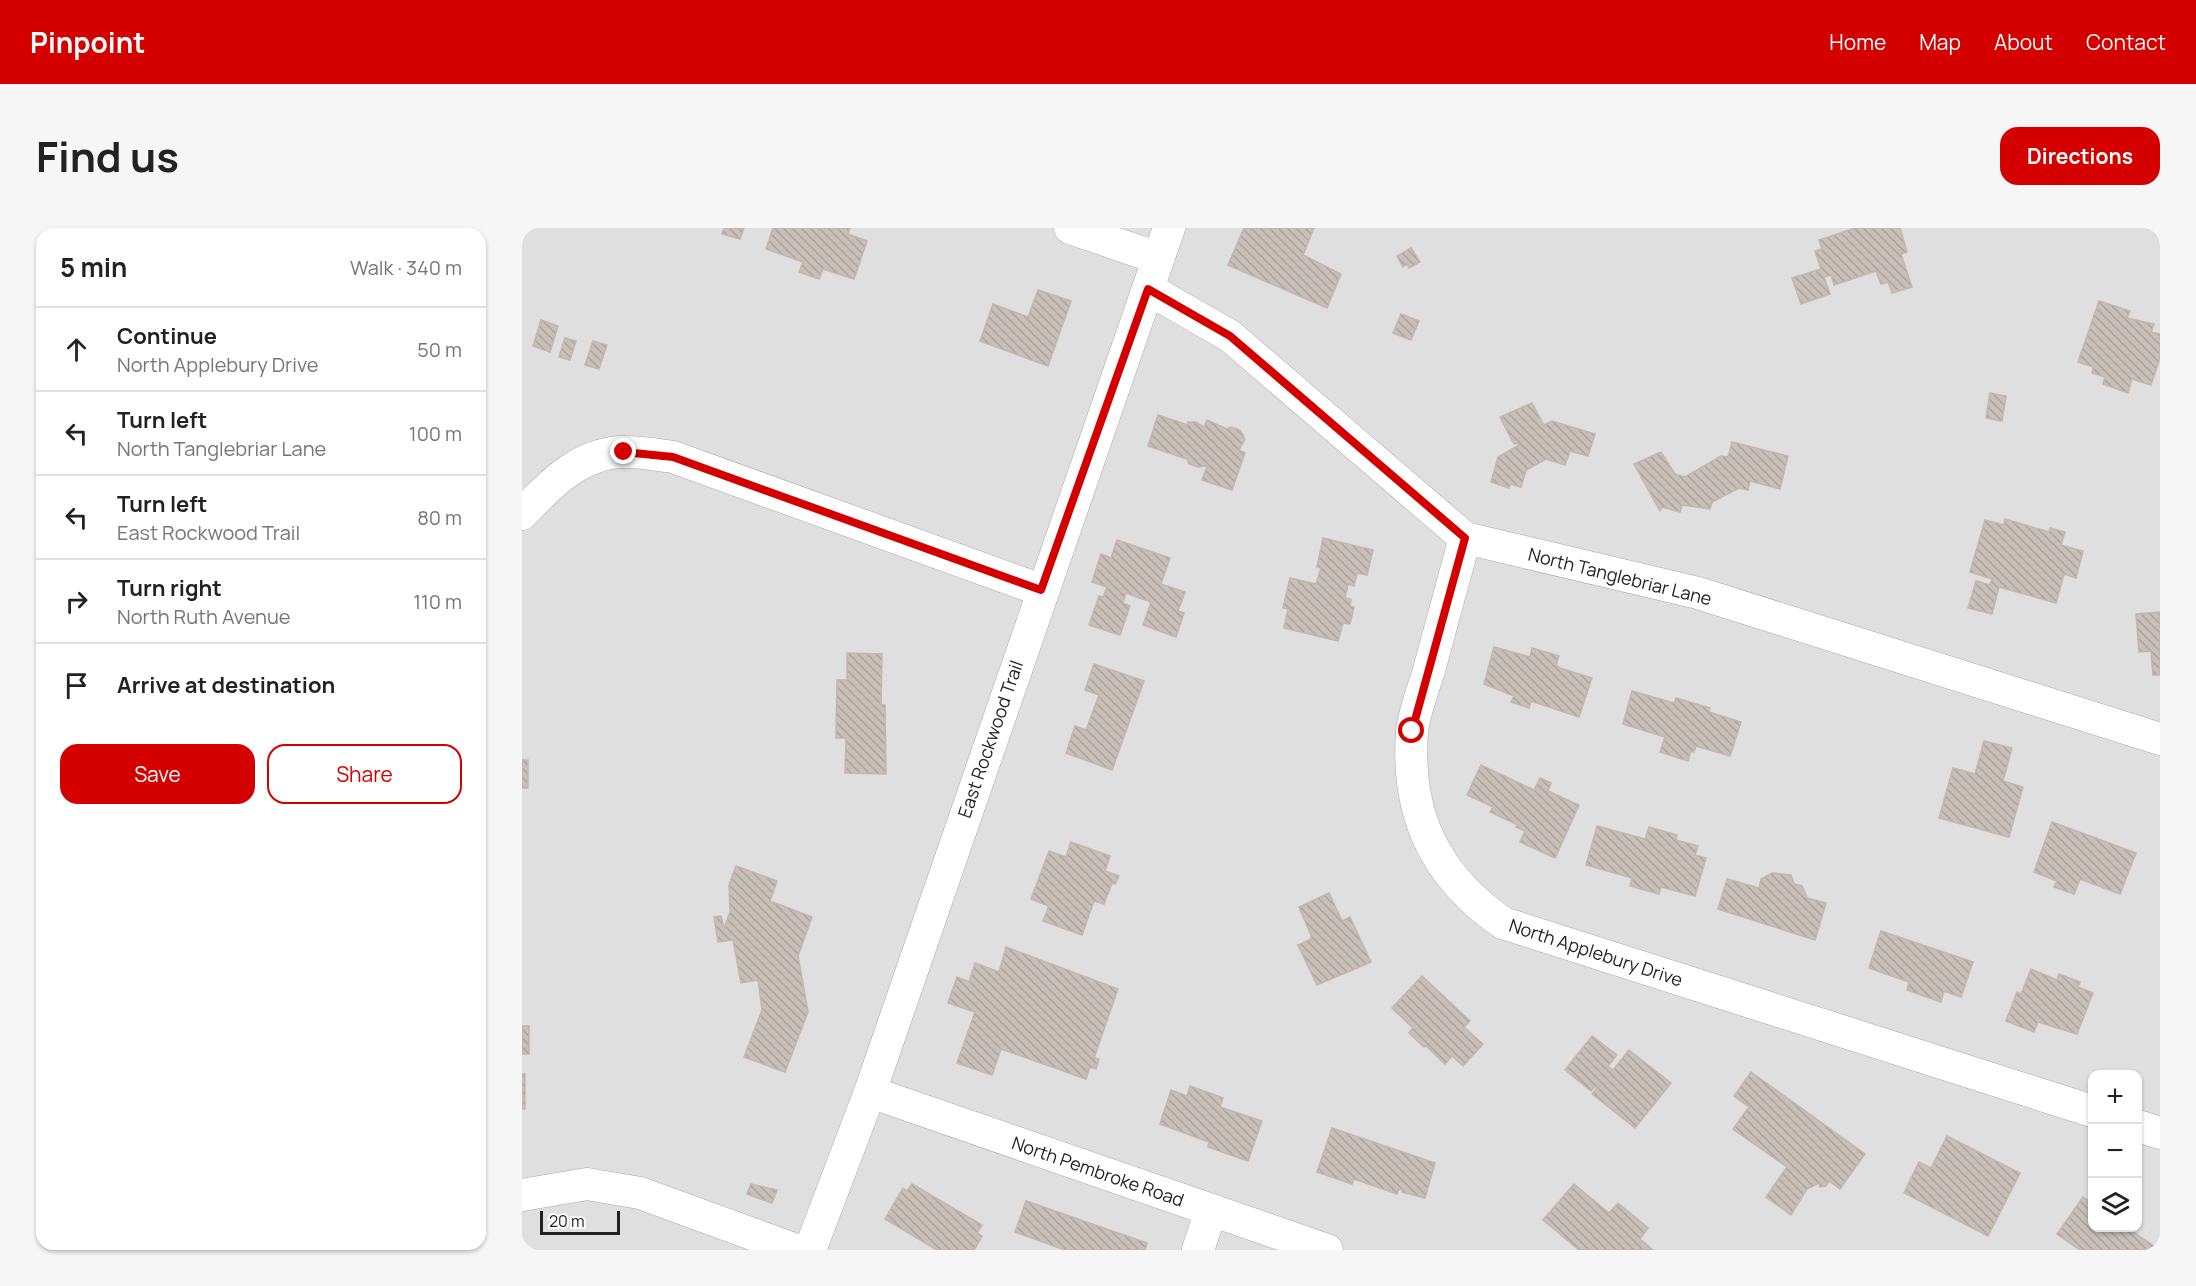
<!DOCTYPE html>
<html lang="en">
<head>
<meta charset="utf-8">
<style>
  :root { --surface:#fff; --page:#f6f6f6; --text:#222; --muted:#767676; --line:#e0e0e0; --accent:#d40000 }
  body { margin:0; font-family:Manrope,sans-serif; background:var(--page); color:var(--text) }
  .controls { position:absolute; right:18px; bottom:18px; display:grid; overflow:hidden; border-radius:12px; box-shadow:0 2px 4px #0004 }
  .controls button { width:54px; height:54px; display:grid; place-items:center; padding:0; border:0; border-bottom:2px solid var(--line); background:var(--surface); color:var(--text); font:30px sans-serif }
  .scale { position:absolute; left:18px; bottom:15px; width:80px; box-sizing:border-box; padding-left:6px; border:3px solid #222; border-top:0; font-size:16px; line-height:21px; white-space:nowrap; color:#222; -webkit-text-stroke:4px #fff; paint-order:stroke }
  .stop { position:absolute; width:18px; height:18px; margin:-14px; border:4px solid #d40000; border-radius:50%; background:#fff }
  .stop.end { background:#d40000; border-color:#fff; box-shadow:0 2px 6px #0008 }
  .list { margin:0; padding:0; list-style:none }
  h2 { display:flex; justify-content:space-between; align-items:center; height:78px; margin:0; padding:0 24px; font-size:26px }
  h2 small { font-size:20px; font-weight:400; color:var(--muted) }
  .list li { display:grid; grid-template-columns:39px 1fr auto; gap:18px; align-items:center; box-sizing:border-box; height:84px; padding:0 24px; border-top:2px solid var(--line) }
  .list b { display:block; font-size:22px; white-space:nowrap }
  .list p { margin:0; font-size:20px; white-space:nowrap; color:var(--muted) }
  .list em { font-size:20px; font-style:normal; color:var(--muted) }
  .actions { display:flex; gap:12px; padding:18px 24px }
  .actions a { flex:1; padding:14px 0; border:2px solid var(--accent); border-radius:18px; text-align:center; font-size:21px; color:var(--accent) }
  .actions .main { background:var(--accent); color:#fff }
  .icon { flex:none; width:33px; height:33px; fill:none; stroke:currentColor; stroke-width:2; stroke-linecap:round; stroke-linejoin:round }
  .map { position:relative; flex:none; width:1638px; height:1022px; overflow:hidden; border-radius:18px }
  header { display:flex; align-items:center; gap:36px; box-sizing:border-box; height:84px; padding:0 30px; background:var(--accent); color:#fff }
  header strong { font-size:28px }
  nav { display:flex; gap:33px; margin-inline-start:auto; font-size:21px }
  .intro { display:flex; align-items:center; justify-content:space-between; box-sizing:border-box; height:144px; padding:0 36px }
  h1 { margin:0; font-size:42px }
  .button { padding:15px 27px; border-radius:18px; background:var(--accent); color:#fff; font-size:21px; font-weight:700 }
  main { display:flex; gap:36px; padding:0 36px }
  aside { flex:1; background:var(--surface); border-radius:18px; box-shadow:0 2px 4px #0004 }
  .map>svg:first-child { display:block }
</style>
</head>
<body>
<header>
<strong>Pinpoint</strong>
<nav><a>Home</a><a>Map</a><a>About</a><a>Contact</a></nav>
</header>
<div class="intro"><h1>Find us</h1><a class="button">Directions</a></div>
<main>
<aside>
<h2>5 min<small>Walk · 340 m</small></h2>
<ul class="list">
<li><svg class="icon" aria-label="ahead" viewBox="0 0 24 24"><path d="M12 20V5M6 11l6-6 6 6"/></svg><div><b>Continue</b><p>North Applebury Drive</p></div><em>50 m</em></li>
<li><svg class="icon" aria-label="left" viewBox="0 0 24 24"><path d="M17 20v-9H6M10 6l-5 5 5 5"/></svg><div><b>Turn left</b><p>North Tanglebriar Lane</p></div><em>100 m</em></li>
<li><svg class="icon" aria-label="left" viewBox="0 0 24 24"><path d="M17 20v-9H6M10 6l-5 5 5 5"/></svg><div><b>Turn left</b><p>East Rockwood Trail</p></div><em>80 m</em></li>
<li><svg class="icon" aria-label="right" viewBox="0 0 24 24"><path d="M7 20v-9h11M14 6l5 5-5 5"/></svg><div><b>Turn right</b><p>North Ruth Avenue</p></div><em>110 m</em></li>
<li><svg class="icon" aria-label="arrive" viewBox="0 0 24 24"><path d="M6 21V4h12l-3 4 3 4H6"/></svg><div><b>Arrive at destination</b></div></li>
</ul>
<div class="actions"><a class="main">Save</a><a>Share</a></div>
</aside>
<div class="map">
<svg width="1638" height="1022" viewBox="0 0 1638 1022">
  <defs>
    <pattern id="building-back-hatch" width="6" height="6" patternUnits="userSpaceOnUse" patternTransform="scale(1.5)"><rect width="6" height="6" fill="#c7bfb8"/><path d="M-1 5l2 2M0 0l6 6M5-1l2 2" fill="none" stroke="#aba49e"/></pattern>
  </defs>
  <rect width="100%" height="100%" fill="#f2efe9"/>
  <path fill="#e0dfdf" fill-rule="evenodd" d="M0 0H1638V1022H0ZM1570 846H1616V1000H1570Z"/>
  <g fill="url(#building-back-hatch)" stroke="#c4b6ab" stroke-width="1.5">
    <polygon points="202,0 222,0 218,11 200,6"/>
    <polygon points="251,0 328,0 326,6 345,13 332,51 301,41 297,51 277,44 281,34 244,21"/>
    <polygon points="722,0 792,0 781,27 819,46 805,80 706,37"/>
    <polygon points="1333,0 1378,0 1385,24 1379,26 1390,59 1370,65 1366,54 1359,56 1354,43 1312,57 1309,47 1302,49 1308,66 1279,76 1270,50 1299,41 1293,23 1300,21 1297,12"/>
    <polygon points="889,20 898,34 887,40 885,36 881,39 875,28"/>
    <polygon points="516,62 549,73 526,138 458,113 471,76 506,89"/>
    <polygon points="1577,73 1608,83 1605,90 1632,96 1629,104 1638,106 1638,130 1629,157 1610,151 1606,165 1581,156 1583,149 1570,145 1571,139 1556,134"/>
    <polygon points="879,86 897,93 889,112 871,105"/>
    <polygon points="19,92 36,98 28,124 11,118"/>
    <polygon points="43,110 54,113 48,132 37,129"/>
    <polygon points="71,113 85,117 77,141 63,137"/>
    <polygon points="1468,165 1484,168 1480,193 1464,190"/>
    <polygon points="1010,175 1022,197 1030,193 1073,206 1066,228 1048,223 1043,237 1024,231 1004,242 999,259 988,256 987,260 969,254 976,229 997,217 995,215 992,216 978,189"/>
    <polygon points="636,187 666,197 666,194 674,194 682,199 685,192 705,201 709,199 718,202 723,211 717,222 723,225 710,262 680,252 685,238 676,239 667,236 665,231 626,218"/>
    <polygon points="1210,214 1266,228 1258,261 1228,253 1226,262 1217,260 1190,274 1188,281 1160,277 1158,284 1140,279 1138,283 1112,236 1139,224 1153,246 1163,249 1199,228 1206,229"/>
    <polygon points="1483,291 1527,304 1528,300 1543,304 1539,317 1561,323 1554,350 1542,346 1534,375 1477,359 1470,386 1446,380 1454,353 1468,357 1470,351 1448,344 1463,292 1482,297"/>
    <polygon points="801,310 851,322 845,347 835,345 832,358 826,356 823,370 829,371 828,378 832,379 828,396 821,395 816,413 762,400 766,381 761,380 768,350 794,356 799,340 795,339"/>
    <polygon points="595,312 648,330 639,356 663,364 656,383 662,385 654,409 621,397 629,374 604,365 601,375 608,378 598,407 567,397 577,368 581,369 585,359 570,354 579,326 589,330"/>
    <polygon points="1638,384 1638,447 1631,447 1629,423 1617,424 1614,386"/>
    <polygon points="972,419 1008,429 1010,420 1037,428 1034,437 1038,440 1070,450 1057,489 1009,473 1007,480 989,474 992,468 962,456"/>
    <polygon points="325,425 360,426 359,477 363,477 364,546 323,545 324,510 314,510 315,452 325,452"/>
    <polygon points="572,436 622,453 590,542 544,525 553,498 564,502 577,467 563,462"/>
    <polygon points="1110,463 1152,475 1154,470 1188,480 1187,484 1219,494 1208,528 1174,518 1172,524 1169,523 1166,533 1138,524 1143,509 1101,496"/>
    <polygon points="1462,513 1490,520 1481,553 1501,559 1487,609 1417,590 1431,540 1453,546"/>
    <rect x="0" y="532" width="6" height="28"/>
    <polygon points="959,537 1012,562 1018,550 1029,555 1026,563 1057,577 1033,630 998,614 1003,603 994,599 996,597 968,584 971,579 945,567"/>
    <polygon points="1530,594 1614,625 1598,666 1558,651 1552,666 1532,659 1535,653 1512,644"/>
    <polygon points="1075,598 1123,611 1127,599 1155,607 1154,612 1176,618 1173,627 1184,630 1173,668 1139,659 1137,666 1108,658 1110,650 1064,637"/>
    <polygon points="549,614 588,628 583,643 597,648 593,656 590,655 582,676 572,673 560,707 521,693 527,678 509,671 527,623 544,629"/>
    <polygon points="214,638 255,653 248,673 290,689 276,728 286,784 263,844 222,829 240,782 236,752 219,755 211,712 196,714 192,689 199,688 202,700 208,684 207,657"/>
    <polygon points="1250,645 1269,647 1272,656 1280,658 1285,670 1304,675 1293,712 1196,681 1205,651 1237,660 1239,651"/>
    <polygon points="807,665 820,693 828,689 849,734 795,757 776,717 789,711 789,707 777,679"/>
    <polygon points="1359,703 1451,734 1439,769 1422,763 1419,774 1385,762 1387,754 1347,740"/>
    <polygon points="484,719 596,761 572,830 577,831 574,841 568,839 564,851 479,821 470,847 435,835 453,784 426,775 435,749 447,754 453,735 477,744"/>
    <polygon points="1509,741 1535,752 1537,746 1558,754 1556,759 1571,765 1555,806 1516,794 1512,804 1484,793 1495,764 1499,766"/>
    <polygon points="900,748 948,793 942,799 961,816 941,838 930,828 923,836 904,818 902,819 887,805 891,800 870,780"/>
    <rect x="0" y="798" width="7" height="28"/>
    <polygon points="1070,808 1095,827 1086,838 1091,842 1107,822 1149,855 1113,900 1070,866 1075,860 1073,858 1069,863 1043,842"/>
    <polygon points="1229,844 1343,926 1318,961 1307,953 1304,958 1298,959 1297,955 1285,961 1269,987 1244,969 1265,939 1211,901 1227,879 1212,868"/>
    <rect x="0" y="846" width="3" height="35"/>
    <polygon points="668,858 701,870 698,879 740,893 726,933 686,919 687,914 638,896 649,862 665,868"/>
    <polygon points="810,900 913,935 903,970 880,964 881,962 877,961 875,966 832,951 830,956 795,944"/>
    <polygon points="1425,908 1498,945 1466,1008 1382,965 1397,934 1409,940"/>
    <polygon points="229,956 255,962 250,975 225,966"/>
    <polygon points="390,956 460,997 455,1005 460,1008 452,1022 415,1022 363,991 381,960 385,963"/>
    <polygon points="1052,956 1087,985 1096,975 1126,1000 1118,1011 1131,1022 1057,1022 1021,992"/>
    <polygon points="1561,969 1570,975 1570,1000 1605,1000 1638,1022 1558,1022 1535,1006"/>
    <polygon points="504,973 625,1015 623,1022 543,1022 493,1004"/>
  </g>
  <g fill="none" stroke-linecap="round" stroke-linejoin="round">
    <defs>
      <g id="minor">
        <polyline points="548,0 636,30"/>
        <polyline points="626,61 708,108 943,310 1176,365 1638,511"/>
        <path d="M0 286C28 256 60 223 104 224 120 224 136 227 151 229L519 362"/>
        <path d="M943 310C931 354 919 398 907 442 901 462 892 484 890 504 884 587 913 648 981 695L1570 883"/>
        <polyline points="348,864 805,1022"/>
        <polyline points="1616,898 1638,905"/>
        <polyline points="0,967 65,956 118,965 274,1022"/>
        <polyline points="288,1022 348,864 647,0"/>
        <polyline points="676,1022 689,982"/>
      </g>
    </defs>
    <use href="#minor" stroke="#a9a9a9" stroke-width="33"/>
    <use href="#minor" stroke="#fff" stroke-width="32"/>
  </g>
  <g fill="none" stroke-linecap="round" stroke-linejoin="round">
    <polyline stroke="#d40000" stroke-width="8" points="102,224 151,229 519,362 626,61 708,108 943,310 890,503"/>
  </g>
  <g text-anchor="middle" dominant-baseline="central" stroke-width="5" stroke-linejoin="round" paint-order="stroke">
    <g font-size="18" fill="#222" stroke="#fff">
      <text transform="translate(1098 348) rotate(14)">North Tanglebriar Lane</text>
      <text transform="translate(468 511) rotate(-71)">East Rockwood Trail</text>
      <text transform="translate(1074 724) rotate(18)">North Applebury Drive</text>
      <text transform="translate(576 943) rotate(19)">North Pembroke Road</text>
    </g>
  </g>
</svg>
<div class="controls">
<button>+</button>
<button>−</button>
<button><svg class="icon" aria-label="layers" viewBox="0 0 24 24"><path d="M12 4l9 5-9 5-9-5zM3 14l9 5 9-5"/></svg></button>
</div>
<div class="scale">20 m</div>
<div class="stop" style="left:890px;top:503px"></div>
<div class="stop end" style="left:102px;top:224px"></div>
</div>
</main>
</body>
</html>
